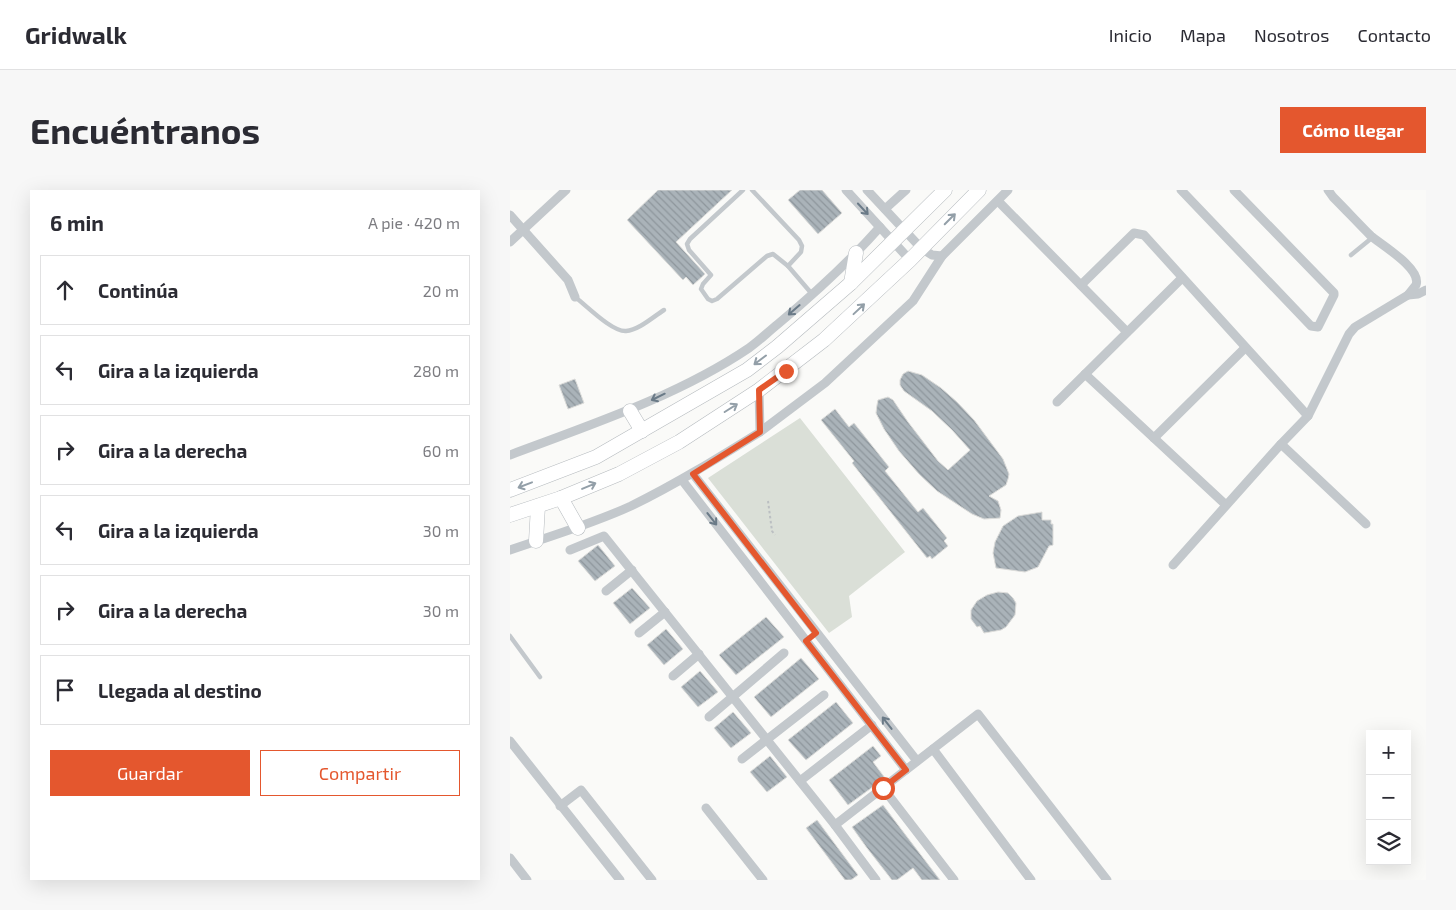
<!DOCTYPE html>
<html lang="es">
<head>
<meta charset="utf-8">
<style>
  :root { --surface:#fff; --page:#f7f7f7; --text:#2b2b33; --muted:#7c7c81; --line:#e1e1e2; --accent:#e4572e }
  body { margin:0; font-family:"Exo 2",sans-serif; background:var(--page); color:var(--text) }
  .controls { position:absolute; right:15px; bottom:15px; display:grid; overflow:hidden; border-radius:0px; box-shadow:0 5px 20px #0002 }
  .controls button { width:45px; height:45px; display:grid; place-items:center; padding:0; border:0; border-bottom:1px solid var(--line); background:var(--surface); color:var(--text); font:25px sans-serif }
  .stop { position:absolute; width:15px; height:15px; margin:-11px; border:4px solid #e4572e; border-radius:50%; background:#fff }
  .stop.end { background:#e4572e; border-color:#fff; box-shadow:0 1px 5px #0008 }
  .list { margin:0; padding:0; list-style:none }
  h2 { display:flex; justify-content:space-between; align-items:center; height:65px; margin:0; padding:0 20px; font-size:21px }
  h2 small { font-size:16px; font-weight:400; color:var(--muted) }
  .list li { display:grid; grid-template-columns:32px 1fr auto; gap:15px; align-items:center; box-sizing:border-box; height:70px; margin:0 10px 10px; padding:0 10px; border:1px solid var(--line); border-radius:0px }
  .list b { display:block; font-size:19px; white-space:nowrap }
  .list em { font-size:16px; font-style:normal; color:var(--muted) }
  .actions { display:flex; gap:10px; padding:15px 20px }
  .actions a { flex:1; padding:11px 0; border:1px solid var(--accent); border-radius:0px; text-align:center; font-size:18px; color:var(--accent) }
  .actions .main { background:var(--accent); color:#fff }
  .icon { flex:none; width:28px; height:28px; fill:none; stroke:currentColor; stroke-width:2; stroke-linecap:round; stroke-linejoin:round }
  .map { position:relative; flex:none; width:916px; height:690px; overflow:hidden; border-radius:0px }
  header { display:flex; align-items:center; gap:30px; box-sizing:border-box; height:70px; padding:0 25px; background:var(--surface); border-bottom:1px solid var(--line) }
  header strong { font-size:24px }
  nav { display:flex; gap:28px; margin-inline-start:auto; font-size:18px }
  .intro { display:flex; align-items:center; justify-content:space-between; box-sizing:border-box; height:120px; padding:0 30px }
  h1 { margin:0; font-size:35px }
  .button { padding:12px 22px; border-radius:0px; background:var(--accent); color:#fff; font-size:18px; font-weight:700 }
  main { display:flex; gap:30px; padding:0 30px }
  aside { flex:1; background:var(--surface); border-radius:0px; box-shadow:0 5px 20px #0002 }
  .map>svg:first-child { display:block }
</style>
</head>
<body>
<header>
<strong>Gridwalk</strong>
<nav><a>Inicio</a><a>Mapa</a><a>Nosotros</a><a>Contacto</a></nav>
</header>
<div class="intro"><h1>Encuéntranos</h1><a class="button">Cómo llegar</a></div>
<main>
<aside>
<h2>6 min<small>A pie · 420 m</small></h2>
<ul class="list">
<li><svg class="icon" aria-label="ahead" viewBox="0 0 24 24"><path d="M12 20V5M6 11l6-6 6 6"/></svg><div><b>Continúa</b></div><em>20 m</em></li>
<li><svg class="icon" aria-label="left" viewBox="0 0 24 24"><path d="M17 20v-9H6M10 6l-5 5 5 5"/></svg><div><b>Gira a la izquierda</b></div><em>280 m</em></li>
<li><svg class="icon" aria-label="right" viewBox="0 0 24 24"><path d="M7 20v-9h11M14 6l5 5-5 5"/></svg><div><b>Gira a la derecha</b></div><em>60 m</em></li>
<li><svg class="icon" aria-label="left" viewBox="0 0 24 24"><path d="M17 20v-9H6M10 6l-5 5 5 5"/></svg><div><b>Gira a la izquierda</b></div><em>30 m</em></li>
<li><svg class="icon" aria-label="right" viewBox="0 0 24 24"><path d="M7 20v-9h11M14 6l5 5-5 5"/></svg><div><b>Gira a la derecha</b></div><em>30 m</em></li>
<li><svg class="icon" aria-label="arrive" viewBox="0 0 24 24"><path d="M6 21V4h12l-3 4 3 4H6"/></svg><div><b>Llegada al destino</b></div></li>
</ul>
<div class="actions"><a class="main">Guardar</a><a>Compartir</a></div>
</aside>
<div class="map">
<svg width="916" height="690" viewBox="0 0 916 690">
  <defs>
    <pattern id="building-back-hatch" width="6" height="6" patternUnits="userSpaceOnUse" patternTransform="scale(1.25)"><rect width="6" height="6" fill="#aab3b9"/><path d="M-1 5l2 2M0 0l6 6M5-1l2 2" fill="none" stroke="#8e969c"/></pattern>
  </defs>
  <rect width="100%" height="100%" fill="#fafaf8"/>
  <polygon fill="#dadfd7" points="290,228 395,362 339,406 342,427 319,443 198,288"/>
  <g fill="url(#building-back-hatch)" stroke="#dcdcda">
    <polygon points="148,0 222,0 166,52 195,84 183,95 176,87 173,90 117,30"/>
    <polygon points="290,0 312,0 332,23 308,44 278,10"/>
    <polygon points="398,181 412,185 431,198 447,212 464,230 493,269 499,284 498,289 496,295 479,306 488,311 491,320 490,328 474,329 462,324 427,301 409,284 389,261 374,239 366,223 367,215 368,210 378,207 383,210 398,232 428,271 438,280 460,260 442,240 422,221 394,201 390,195 390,190 393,184"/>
    <polygon points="65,189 74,213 58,219 49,195"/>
    <polygon points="325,219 339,237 344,233 379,277 375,281 408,322 413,318 437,348 434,351 438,356 422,369 420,366 417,368 342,273 344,271 311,230"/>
    <polygon points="532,322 532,330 541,330 541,334 543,334 543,355 539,356 528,377 515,382 486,378 483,363 485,352 493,336 508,326"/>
    <polygon points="88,355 105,376 85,391 68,371"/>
    <polygon points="122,398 140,418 120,434 103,413"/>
    <polygon points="488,402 498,403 503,408 506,413 505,425 496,437 491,440 474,443 470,436 467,437 461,429 461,420 467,411 477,405"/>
    <polygon points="256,427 274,447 226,485 209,465"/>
    <polygon points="156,439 173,459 154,475 137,455"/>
    <polygon points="291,468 309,489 261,527 244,507"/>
    <polygon points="190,481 208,502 188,517 171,497"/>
    <polygon points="326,512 343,533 296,570 278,550"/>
    <polygon points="223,522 241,543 221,558 204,538"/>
    <polygon points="363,556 371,566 363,572 375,588 338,615 319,590"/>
    <polygon points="260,566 277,587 257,602 240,582"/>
    <polygon points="373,615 388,635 430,690 412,690 403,678 387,690 382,690 357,658 342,637"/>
    <polygon points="307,630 348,685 341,690 335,690 296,638"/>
  </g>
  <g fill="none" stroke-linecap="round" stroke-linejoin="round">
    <defs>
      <g id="primary">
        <polyline points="341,93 346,63"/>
        <polyline points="120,221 132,241"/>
        <polyline points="0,300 86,267 237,180 267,157 341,93 435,0"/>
        <polyline points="51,308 68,338"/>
        <polyline points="0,325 51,308 109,284 169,252 249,200 314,150 400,70 469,0"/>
        <polyline points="26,351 28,316"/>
      </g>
    </defs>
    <use href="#primary" stroke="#b5babe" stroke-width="15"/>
    <polyline stroke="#bbbfc2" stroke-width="2" stroke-dasharray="2.5 2.5" stroke-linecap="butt" points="258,311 262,341 265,345"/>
    <g stroke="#c3c8cc" stroke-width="4.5">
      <polyline points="233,0 180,49 177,54 179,60 201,85 193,94 191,99 198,109 202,111 207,109 257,66 263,64 278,76 302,104"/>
      <polyline points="242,0 289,50 292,56 291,62 278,76"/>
      <polyline points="841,65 863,47"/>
      <path d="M65 107C77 116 102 142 116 141 129 140 143 127 154 120"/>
      <polyline points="0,446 30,487"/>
    </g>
    <g stroke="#c3c8cc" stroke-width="9">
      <polyline points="336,0 400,70"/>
      <polyline points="357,0 411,58 422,65 432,66"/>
      <polyline points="671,0 801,136 808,137 824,105 824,103 724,0"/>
      <polyline points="488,11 617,142"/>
      <polyline points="375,19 396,0"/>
      <polyline points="0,25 58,90 65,107"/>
      <polyline points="0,52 56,0"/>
      <polyline points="571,95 624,43 634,45 798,226"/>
      <polyline points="898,105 908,104 916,100"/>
      <polyline points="575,184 716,315"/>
      <polyline points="547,212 672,88"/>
      <polyline points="250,242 315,193 403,111 432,66 498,0"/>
      <polyline points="644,248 735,158"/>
      <polyline points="771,254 856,334"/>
      <path d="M0 265C80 235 168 206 239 158 249 151 258 142 268 134 304 104 339 72 370 37"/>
      <polyline points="183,284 407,571"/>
      <polyline points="172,290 396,580"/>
      <path d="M0 360C41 346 82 334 121 316 166 294 208 268 250 242L249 200"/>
      <polyline points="60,360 94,346 325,635 366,690"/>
      <path d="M663 375 771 254 798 226 839 144 845 137 898 105 906 95C912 79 872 55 861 46 848 33 836 20 823 7L818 0"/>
      <polyline points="96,401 122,380"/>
      <polyline points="129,443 155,422"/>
      <polyline points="163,486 189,464"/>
      <polyline points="199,527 274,463"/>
      <polyline points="0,551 110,690"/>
      <polyline points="423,559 521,690"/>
      <polyline points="232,569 314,505"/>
      <polyline points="290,591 362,535"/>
      <polyline points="373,598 444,690"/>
      <polyline points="50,616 71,600 142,690"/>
      <polyline points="196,618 253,690"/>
      <polyline points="325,635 468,524 597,690"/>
      <polyline points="0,668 17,690"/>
    </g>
    <use href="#primary" stroke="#fff" stroke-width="14"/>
  </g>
  <defs><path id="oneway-shaft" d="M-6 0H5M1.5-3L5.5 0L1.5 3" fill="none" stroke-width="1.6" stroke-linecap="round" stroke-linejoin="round" transform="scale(1.25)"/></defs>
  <g stroke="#6a7a87">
    <use href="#oneway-shaft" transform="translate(353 19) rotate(47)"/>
    <use href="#oneway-shaft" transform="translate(284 120) rotate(139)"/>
    <use href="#oneway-shaft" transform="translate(148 207) rotate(154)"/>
    <use href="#oneway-shaft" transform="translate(202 329) rotate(52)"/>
    <use href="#oneway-shaft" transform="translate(377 533) rotate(-128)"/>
  </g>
  <g stroke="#939fa8">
    <use href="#oneway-shaft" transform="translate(440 29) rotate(-45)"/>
    <use href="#oneway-shaft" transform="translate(349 119) rotate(-43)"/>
    <use href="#oneway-shaft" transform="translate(250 170) rotate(143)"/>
    <use href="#oneway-shaft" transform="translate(221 218) rotate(-32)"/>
    <use href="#oneway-shaft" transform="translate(15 295) rotate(159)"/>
    <use href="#oneway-shaft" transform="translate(79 296) rotate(-23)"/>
  </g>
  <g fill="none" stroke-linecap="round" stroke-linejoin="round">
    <polyline stroke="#e4572e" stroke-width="6" points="276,181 249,200 250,242 183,284 306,443 296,451 396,580 373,598"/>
  </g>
</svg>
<div class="controls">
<button>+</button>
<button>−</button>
<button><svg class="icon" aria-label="layers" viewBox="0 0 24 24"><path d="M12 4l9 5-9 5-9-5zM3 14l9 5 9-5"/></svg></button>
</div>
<div class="stop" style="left:373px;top:598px"></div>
<div class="stop end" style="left:276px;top:181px"></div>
</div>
</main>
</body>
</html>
